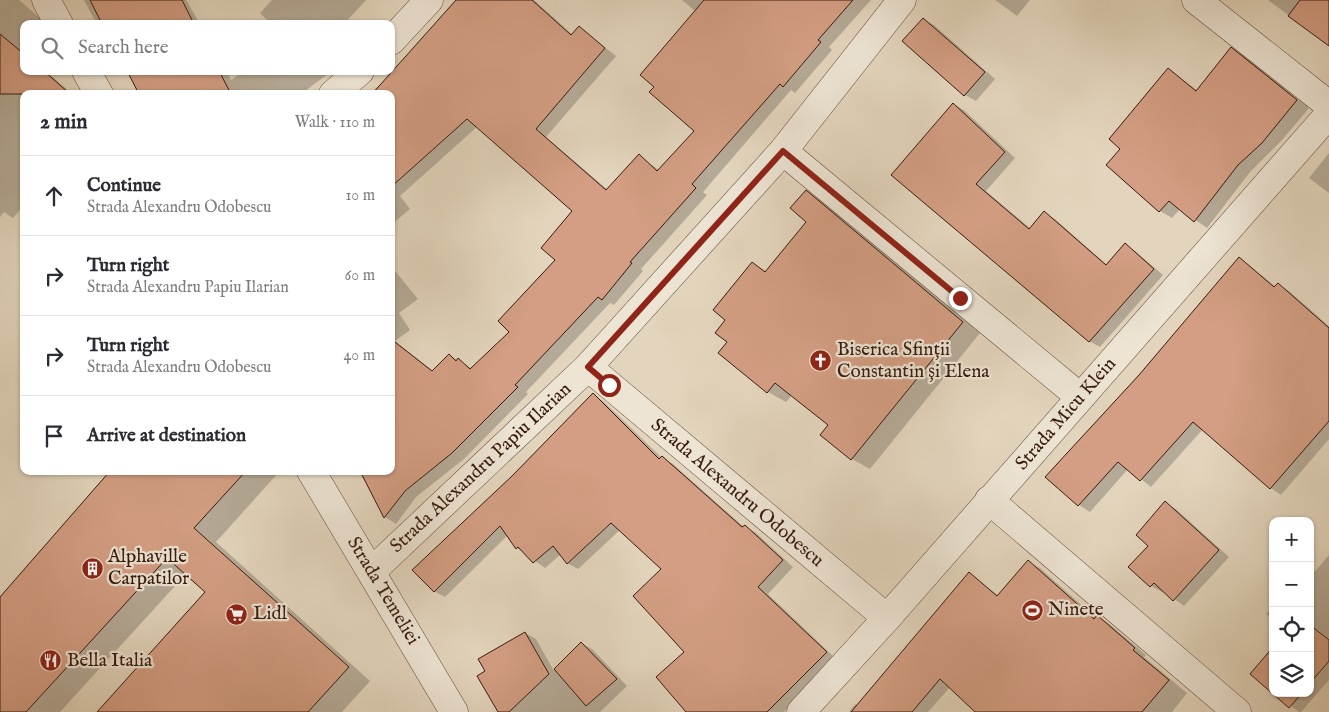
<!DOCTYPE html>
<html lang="en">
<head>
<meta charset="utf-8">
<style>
  :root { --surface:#fff; --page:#f2f2f3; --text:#2b2b33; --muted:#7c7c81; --line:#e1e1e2 }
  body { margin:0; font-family:"IM FELL English",serif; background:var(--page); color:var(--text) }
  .controls { position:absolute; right:15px; bottom:15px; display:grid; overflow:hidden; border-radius:10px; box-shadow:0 1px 4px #0004 }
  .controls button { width:45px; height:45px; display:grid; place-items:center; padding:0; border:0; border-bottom:1px solid var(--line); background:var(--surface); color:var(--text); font:25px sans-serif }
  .stop { position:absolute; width:15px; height:15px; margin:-11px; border:4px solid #8f2418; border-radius:50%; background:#fff }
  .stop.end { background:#8f2418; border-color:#fff; box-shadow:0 1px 5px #0008 }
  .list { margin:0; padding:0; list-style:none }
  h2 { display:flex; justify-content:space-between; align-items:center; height:65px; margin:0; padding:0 20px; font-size:21px }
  h2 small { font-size:16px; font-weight:400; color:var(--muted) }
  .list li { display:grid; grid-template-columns:32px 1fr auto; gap:15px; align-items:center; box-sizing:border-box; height:80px; padding:0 20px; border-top:1px solid var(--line) }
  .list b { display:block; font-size:19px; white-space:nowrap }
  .list p { margin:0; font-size:16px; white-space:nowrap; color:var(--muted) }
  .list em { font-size:16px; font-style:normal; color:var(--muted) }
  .icon { flex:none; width:28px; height:28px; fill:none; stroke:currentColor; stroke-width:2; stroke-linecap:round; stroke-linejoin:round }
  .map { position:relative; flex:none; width:1329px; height:712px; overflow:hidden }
  .search { position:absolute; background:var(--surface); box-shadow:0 1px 4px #0004; left:20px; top:20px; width:375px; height:55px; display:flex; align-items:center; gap:12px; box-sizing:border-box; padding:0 18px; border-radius:10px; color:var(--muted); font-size:19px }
  .panel { position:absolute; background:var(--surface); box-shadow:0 1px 4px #0004; left:20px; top:90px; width:375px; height:385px; border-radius:10px }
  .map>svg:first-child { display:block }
</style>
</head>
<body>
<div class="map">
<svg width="1329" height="712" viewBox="0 0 1329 712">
  <rect width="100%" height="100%" fill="#e3d5bd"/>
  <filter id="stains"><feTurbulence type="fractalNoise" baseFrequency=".004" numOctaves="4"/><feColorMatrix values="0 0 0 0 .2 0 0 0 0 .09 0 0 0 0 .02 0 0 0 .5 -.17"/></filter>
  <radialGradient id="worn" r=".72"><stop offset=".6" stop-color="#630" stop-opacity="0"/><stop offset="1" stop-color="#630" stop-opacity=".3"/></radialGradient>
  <g fill="#0003">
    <polygon points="0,0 19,0 47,24 24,24 24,71 46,71 72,94 24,94 24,205 13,218 4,212 0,217"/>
    <polygon points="84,0 186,0 200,24 101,24 94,19"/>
    <polygon points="272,0 366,0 344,24 271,24 260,13"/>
    <polygon points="457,0 534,0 573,35 579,28 616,56 546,137 608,190 639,156 659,170 695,131 655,87 696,12 682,0 871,0 829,47 832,50 795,93 791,90 703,192 707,195 641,269 643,271 614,305 610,303 526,392 528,394 464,459 416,497 396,524 385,517 359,471 391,471 391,266 418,299 399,313 410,330 395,341 433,371 449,355 473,369 510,332 557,260 574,211 478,126 400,196 410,209 391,225 391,94 370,94 391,74"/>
    <polygon points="995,0 1030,0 1017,16"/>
    <polygon points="1268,0 1329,0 1329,45"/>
    <polygon points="923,19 934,25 995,79 976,101 965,95"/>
    <polygon points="1231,49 1244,56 1309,108 1282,140 1250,172 1207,228 1180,209 1172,218 1160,211 1107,165 1122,148 1168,69 1198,91"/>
    <polygon points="129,71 227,71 231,80 244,71 332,71 301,94 141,94"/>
    <polygon points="953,104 964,110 1015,158 986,191 1031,229 1044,213 1055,219 1107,265 1125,245 1135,251 1163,275 1100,347 1089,341 893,175"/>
    <polygon points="1329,153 1329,193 1309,178"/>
    <polygon points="806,192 825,203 980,333 870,469 852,459 830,425 792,395 786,402 768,392 729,342 727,320 752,263 767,272 808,222"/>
    <polygon points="1240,258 1276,287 1278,285 1289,291 1329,326 1329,439 1281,495 1271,488 1203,429 1151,487 1128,469 1090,512 1079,505 1047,477 1140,376"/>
    <polygon points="593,395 603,401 662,458 673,464 744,527 755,532 793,567 768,594 836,659 784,712 688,712 685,652 663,569 620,530 578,569 567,563 561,554 545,568 517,548 508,535 445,597 434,591 513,477"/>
    <polygon points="110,471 280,471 216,542 370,681 342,712 99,712 206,592 186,574 60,712 0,712 0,598"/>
    <polygon points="1165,503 1176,509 1229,557 1184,606 1163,591 1162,592 1151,586 1150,546"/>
    <polygon points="1329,555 1329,680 1301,712 1299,712 1274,693 1310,693 1310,574 1312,575"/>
    <polygon points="1028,562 1040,568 1096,618 1097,616 1108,623 1146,655 1144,657 1187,693 1172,712 977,712 950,687 928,712 849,712 855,704 858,706 970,574 999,596"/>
    <polygon points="1273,607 1273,619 1266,614"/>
    <polygon points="525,633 536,639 554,671 581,643 592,649 627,686 600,712 500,712 486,671"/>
  </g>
  <g fill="#d39e83" stroke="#381b0e">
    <polygon points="90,0 182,0 194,24 102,24"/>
    <polygon points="456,0 532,0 571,35 579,26 605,48 536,129 606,190 639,154 657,171 694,131 649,92 654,87 640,75 704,0 853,0 818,40 821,42 783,87 780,84 692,184 696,188 630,262 632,263 602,300 598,297 515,385 518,387 452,453 405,491 384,518 360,471 391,471 391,339 432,371 449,354 456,361 458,358 470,369 509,332 498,321 555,260 541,248 572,211 467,119 391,187 391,94 372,94"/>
    <polygon points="1300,0 1329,0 1329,46 1288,16"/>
    <polygon points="923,18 985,72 964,96 902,41"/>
    <polygon points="0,34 24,54 24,71 44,71 70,94 0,94"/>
    <polygon points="1231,47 1297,100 1262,143 1238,165 1194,222 1169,201 1159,212 1106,165 1120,149 1109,139 1168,68 1196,91"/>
    <polygon points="127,71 219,71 231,94 139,94"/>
    <polygon points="953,103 1005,152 976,184 1029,229 1044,211 1106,265 1125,243 1154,269 1089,342 891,175"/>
    <polygon points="806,190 963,322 851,460 820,435 828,425 775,383 767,393 718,353 727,342 715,333 725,320 713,310 752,262 765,272 806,222 790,208"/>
    <polygon points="1239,257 1274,287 1278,283 1329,328 1329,421 1270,489 1193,422 1140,481 1118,462 1078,506 1045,477 1139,375"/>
    <polygon points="593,393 659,459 662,456 742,527 745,525 783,560 758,587 827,652 767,712 686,712 656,677 684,652 633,596 661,569 611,523 567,564 553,546 533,563 518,547 516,549 500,526 434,592 412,570 512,476"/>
    <polygon points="110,471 246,471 194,528 349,667 308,712 97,712 205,592 167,558 26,712 0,712 0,597"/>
    <polygon points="1165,501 1219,550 1173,601 1154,583 1150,587 1128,567 1148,546 1136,535"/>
    <polygon points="1028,560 1094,619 1097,615 1135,648 1133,650 1169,680 1142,712 975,712 940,679 912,712 851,712 969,572 997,596"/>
    <polygon points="1310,625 1329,640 1329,661 1310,683"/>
    <polygon points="525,632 549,674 509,712 498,712 477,676 485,671 478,659"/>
    <polygon points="581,642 617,679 586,706 554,669"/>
    <polygon points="1273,647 1273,693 1302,693 1289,708 1250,674"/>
  </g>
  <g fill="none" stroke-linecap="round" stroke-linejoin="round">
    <defs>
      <g id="minor">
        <polyline points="46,0 59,24"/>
        <polyline points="1196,0 1329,105"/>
        <polyline points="391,41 429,0"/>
        <polyline points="86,71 99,94"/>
        <polyline points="333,94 360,71"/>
        <polyline points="783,151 1080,397"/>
        <polyline points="588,367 887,618"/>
        <polyline points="311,471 454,712"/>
        <polyline points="989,500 1237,712"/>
        <polyline points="372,571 588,367 783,151 902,0"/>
        <polyline points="801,712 887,618 1329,114"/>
      </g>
    </defs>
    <use href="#minor" stroke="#634a3a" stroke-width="29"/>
    <use href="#minor" stroke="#ede4d4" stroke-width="28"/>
  </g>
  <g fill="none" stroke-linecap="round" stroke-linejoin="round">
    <polyline stroke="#8f2418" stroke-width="6" points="609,385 588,367 783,151 960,298"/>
  </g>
  <defs>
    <symbol id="church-disc" viewBox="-11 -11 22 22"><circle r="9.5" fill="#8f2418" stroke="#ede4d4"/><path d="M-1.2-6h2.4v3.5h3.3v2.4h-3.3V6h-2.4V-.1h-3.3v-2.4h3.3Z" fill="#fff"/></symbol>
    <symbol id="building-disc" viewBox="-11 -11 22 22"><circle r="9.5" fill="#8f2418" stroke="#ede4d4"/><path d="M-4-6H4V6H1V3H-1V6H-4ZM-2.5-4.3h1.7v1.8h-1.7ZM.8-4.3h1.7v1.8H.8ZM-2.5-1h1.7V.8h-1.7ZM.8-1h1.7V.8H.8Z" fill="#fff"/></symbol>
    <symbol id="stadium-disc" viewBox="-11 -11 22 22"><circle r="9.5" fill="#8f2418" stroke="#ede4d4"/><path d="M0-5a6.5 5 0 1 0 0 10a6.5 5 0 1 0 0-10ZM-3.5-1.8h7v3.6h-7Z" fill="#fff"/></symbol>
    <symbol id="supermarket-disc" viewBox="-11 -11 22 22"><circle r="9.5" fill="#8f2418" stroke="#ede4d4"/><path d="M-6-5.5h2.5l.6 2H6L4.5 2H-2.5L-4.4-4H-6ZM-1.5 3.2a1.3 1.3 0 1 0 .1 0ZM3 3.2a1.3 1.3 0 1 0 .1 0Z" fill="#fff"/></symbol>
    <symbol id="restaurant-disc" viewBox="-11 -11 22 22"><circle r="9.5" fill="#8f2418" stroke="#ede4d4"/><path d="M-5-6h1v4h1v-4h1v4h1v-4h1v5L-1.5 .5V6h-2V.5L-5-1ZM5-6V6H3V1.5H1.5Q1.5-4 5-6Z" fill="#fff"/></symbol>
  </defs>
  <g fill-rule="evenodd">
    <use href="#church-disc" x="808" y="348" width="25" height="25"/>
    <use href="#building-disc" x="80" y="556" width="25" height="25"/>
    <use href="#stadium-disc" x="1020" y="598" width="25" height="25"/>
    <use href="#supermarket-disc" x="224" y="602" width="25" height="25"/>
    <use href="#restaurant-disc" x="38" y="648" width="25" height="25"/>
  </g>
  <g text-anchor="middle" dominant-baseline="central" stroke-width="4.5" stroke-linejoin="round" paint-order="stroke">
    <g font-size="19" fill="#381b0e" stroke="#ede4d4" text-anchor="start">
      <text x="837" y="350">Biserica Sfinții<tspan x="837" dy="22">Constantin și Elena</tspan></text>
      <text x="108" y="557">Alphaville<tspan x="108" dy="22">Carpatilor</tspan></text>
      <text x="1048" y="610">Ninete</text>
      <text x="253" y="614">Lidl</text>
      <text x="67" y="661">Bella Italia</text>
    </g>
    <g font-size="19" fill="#381b0e" stroke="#ede4d4">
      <text transform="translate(1066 414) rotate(-49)">Strada Micu Klein</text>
      <text transform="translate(481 468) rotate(-43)">Strada Alexandru Papiu Ilarian</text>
      <text transform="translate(737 493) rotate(40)">Strada Alexandru Odobescu</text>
      <text transform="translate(383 591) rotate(59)">Strada Temeliei</text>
    </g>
  </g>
  <rect width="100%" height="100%" filter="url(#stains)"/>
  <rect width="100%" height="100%" fill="url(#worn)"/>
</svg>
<div class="controls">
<button>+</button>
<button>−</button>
<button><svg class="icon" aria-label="locate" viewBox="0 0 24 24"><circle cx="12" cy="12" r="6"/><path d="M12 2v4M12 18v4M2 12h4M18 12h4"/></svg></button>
<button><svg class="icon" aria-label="layers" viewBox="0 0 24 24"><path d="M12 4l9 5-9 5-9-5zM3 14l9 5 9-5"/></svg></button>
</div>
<div class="stop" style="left:609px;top:385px"></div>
<div class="stop end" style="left:960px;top:298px"></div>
<div class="search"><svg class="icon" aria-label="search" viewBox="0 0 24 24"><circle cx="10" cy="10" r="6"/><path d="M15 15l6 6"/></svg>Search here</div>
<section class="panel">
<h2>2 min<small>Walk · 110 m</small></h2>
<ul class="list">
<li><svg class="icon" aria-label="ahead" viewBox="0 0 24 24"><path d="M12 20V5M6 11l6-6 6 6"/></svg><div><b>Continue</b><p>Strada Alexandru Odobescu</p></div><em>10 m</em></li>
<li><svg class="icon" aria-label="right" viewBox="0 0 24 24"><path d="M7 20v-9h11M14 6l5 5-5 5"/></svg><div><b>Turn right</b><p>Strada Alexandru Papiu Ilarian</p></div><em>60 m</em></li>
<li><svg class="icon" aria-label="right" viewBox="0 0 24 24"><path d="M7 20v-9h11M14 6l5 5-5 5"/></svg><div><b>Turn right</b><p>Strada Alexandru Odobescu</p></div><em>40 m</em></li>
<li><svg class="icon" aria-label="arrive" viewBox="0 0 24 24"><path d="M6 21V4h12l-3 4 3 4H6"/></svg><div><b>Arrive at destination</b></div></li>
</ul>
</section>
</div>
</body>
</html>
